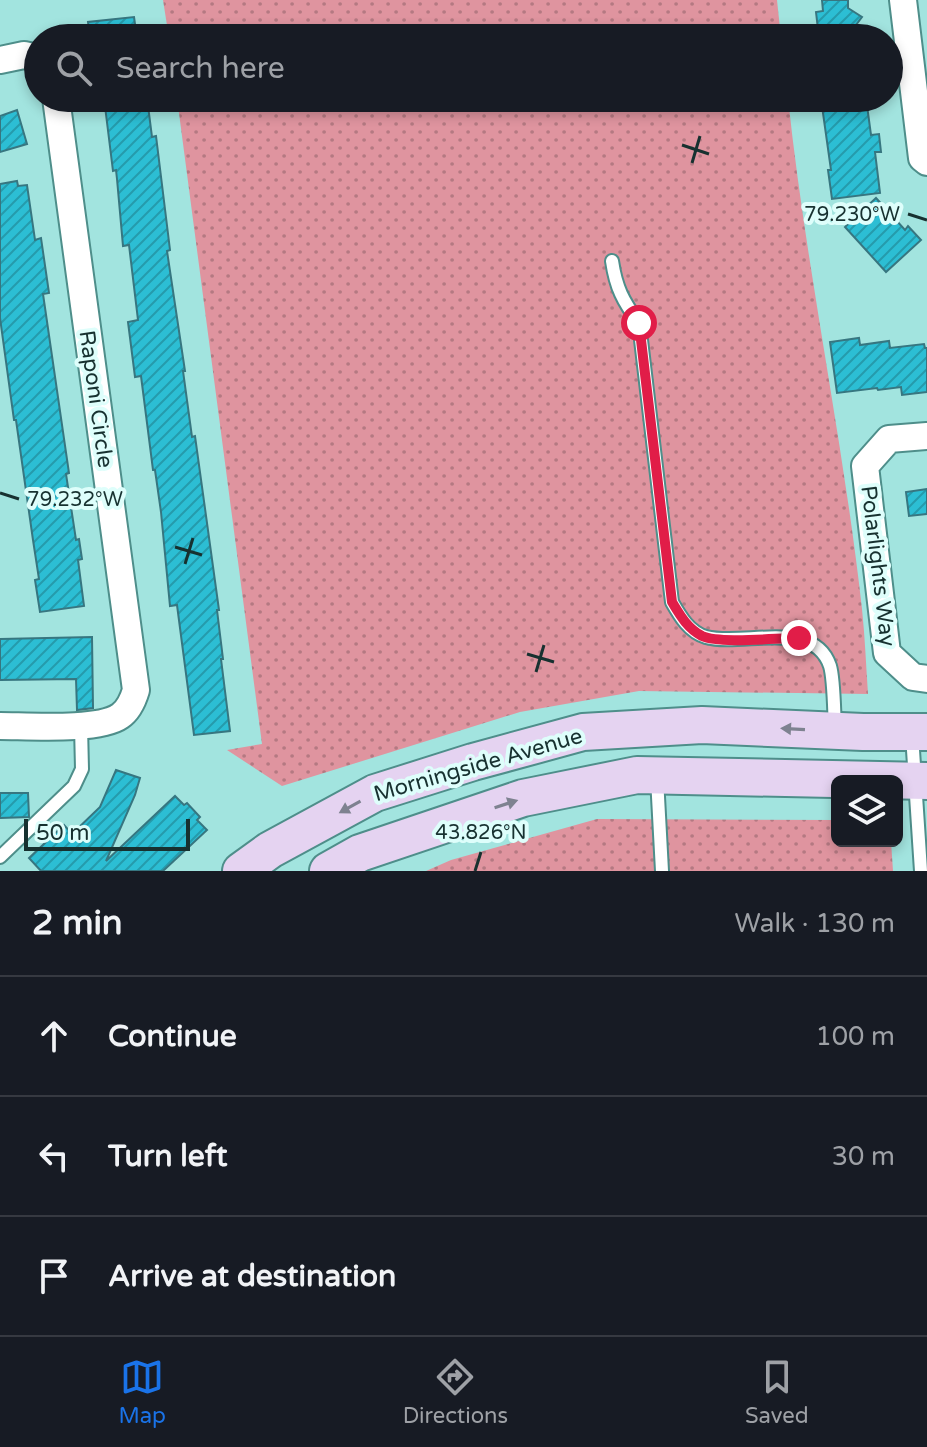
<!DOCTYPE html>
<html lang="en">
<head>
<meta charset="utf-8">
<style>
  :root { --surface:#171b24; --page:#242831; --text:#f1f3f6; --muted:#9ea1a6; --line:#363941; --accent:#1a73e8 }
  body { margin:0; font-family:"Varela Round",sans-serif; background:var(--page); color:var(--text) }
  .controls { position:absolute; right:24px; bottom:24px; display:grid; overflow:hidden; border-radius:12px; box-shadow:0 4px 12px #0003 }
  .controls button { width:72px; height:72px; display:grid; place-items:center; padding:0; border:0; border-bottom:2px solid var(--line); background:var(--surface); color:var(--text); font:40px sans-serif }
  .scale { position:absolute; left:24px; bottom:20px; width:166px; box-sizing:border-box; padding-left:8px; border:4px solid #173130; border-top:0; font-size:22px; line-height:28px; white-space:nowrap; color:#173130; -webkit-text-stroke:6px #defefb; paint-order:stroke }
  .stop { position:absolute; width:24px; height:24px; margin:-18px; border:6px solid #e11d48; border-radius:50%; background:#fff }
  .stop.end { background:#e11d48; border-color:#fff; box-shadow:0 2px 8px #0008 }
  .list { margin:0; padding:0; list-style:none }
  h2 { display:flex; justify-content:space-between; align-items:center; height:104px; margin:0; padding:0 32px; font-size:34px }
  h2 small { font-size:26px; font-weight:400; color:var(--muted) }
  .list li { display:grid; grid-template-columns:52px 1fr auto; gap:24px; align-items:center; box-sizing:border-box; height:120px; padding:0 32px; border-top:2px solid var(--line) }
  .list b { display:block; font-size:30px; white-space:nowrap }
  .list em { font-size:26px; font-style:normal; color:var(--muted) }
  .icon { flex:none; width:44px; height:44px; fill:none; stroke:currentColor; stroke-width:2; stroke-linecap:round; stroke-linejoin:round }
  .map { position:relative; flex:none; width:927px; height:871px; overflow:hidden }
  .search { position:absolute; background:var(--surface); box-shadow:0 4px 12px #0003; left:24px; right:24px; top:24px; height:88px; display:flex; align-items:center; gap:20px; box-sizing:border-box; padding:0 28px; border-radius:44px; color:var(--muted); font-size:30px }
  .sheet { height:464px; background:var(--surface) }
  nav { display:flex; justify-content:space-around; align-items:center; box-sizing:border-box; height:112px; border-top:2px solid var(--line); background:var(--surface); font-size:22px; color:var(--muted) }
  nav a { display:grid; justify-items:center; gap:4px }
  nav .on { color:var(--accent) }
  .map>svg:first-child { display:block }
</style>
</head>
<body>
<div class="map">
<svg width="927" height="871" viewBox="0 0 927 871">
  <defs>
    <pattern id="grass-dots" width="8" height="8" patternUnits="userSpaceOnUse" patternTransform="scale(2)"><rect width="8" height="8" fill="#df949f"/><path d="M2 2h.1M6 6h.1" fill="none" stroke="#b47982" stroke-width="1.8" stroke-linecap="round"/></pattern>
    <pattern id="building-hatch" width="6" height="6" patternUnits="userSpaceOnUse" patternTransform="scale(2)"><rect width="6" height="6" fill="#2cbed4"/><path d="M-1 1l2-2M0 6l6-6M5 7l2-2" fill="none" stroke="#259bac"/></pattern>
  </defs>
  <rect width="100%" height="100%" fill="#a2e4df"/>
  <g fill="url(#grass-dots)">
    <polygon points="163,0 777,0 781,38 169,38"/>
    <path d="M177 98H788C806 269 843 438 862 609 865 637 866 666 868 694L639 691 520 712 282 786 227 750 262 744Z"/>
    <polygon points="597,819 837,820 837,841 891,841 893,871 426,871 451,860"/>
  </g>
  <g fill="url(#building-hatch)" stroke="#377680" stroke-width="2">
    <polygon points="822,0 848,0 848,8 862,17 856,25 857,36 819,38 816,12 823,11"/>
    <polygon points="134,17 137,38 90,38 88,22"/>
    <polygon points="104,98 147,98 152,137 156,136 170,250 167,251 185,371 183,371 192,437 195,436 219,610 217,610 223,659 221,659 230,731 194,735 177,605 170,606 161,512 155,470 153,470 141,376 135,377 128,322 138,320 129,245 123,246 117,179 116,170 113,171"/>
    <polygon points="823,98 866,98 871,135 879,134 881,152 875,152 880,193 832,199 828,170 831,170 822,106 824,106"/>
    <polygon points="17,110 27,144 0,152 0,116"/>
    <polygon points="17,181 18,186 27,185 35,240 41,238 49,293 43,294 69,473 66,474 76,540 79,539 82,559 78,560 84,606 40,612 35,580 39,579 33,540 16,420 14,420 0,318 0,184"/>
    <polygon points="876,198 905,230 908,226 921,240 886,272 845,227"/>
    <polygon points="859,338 860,345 889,341 890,348 924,344 925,348 927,348 927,392 902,395 901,387 878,390 877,388 837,393 830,342"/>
    <polygon points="927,489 927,514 909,516 906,492"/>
    <polygon points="92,637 93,708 77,710 76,679 0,680 0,639"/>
    <polygon points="116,770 140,778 135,795 106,861 175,796 184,805 187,803 200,817 197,820 207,830 163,871 41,871 29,858 64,825 72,834 100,807"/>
    <polygon points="0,793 28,793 29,817 0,818"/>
  </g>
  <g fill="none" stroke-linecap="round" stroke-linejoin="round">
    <defs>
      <g id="service">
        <path d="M612 261C616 288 623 301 639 323L672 602C680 616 689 632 706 637 743 647 814 618 830 666 834 679 834 712 835 728"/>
        <polyline points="912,735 921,871"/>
        <polyline points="657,778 662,871"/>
        <polyline points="0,857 74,786 82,769 81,726"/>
      </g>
      <g id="minor">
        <polyline points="903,0 922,158 927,162"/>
        <polyline points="0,60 24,55 38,58"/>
        <polyline points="927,436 889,439 865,466 887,653 913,677 927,679"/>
        <path d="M0 726C28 726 99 731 120 716 129 710 133 700 136 690L56 98"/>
      </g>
      <g id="secondary">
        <polyline points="241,871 270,850 375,793 473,762 583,732 702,725 863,732 927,732"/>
        <polyline points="328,871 360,853 523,798 637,775 927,781"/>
      </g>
    </defs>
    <use href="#service" stroke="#4e8e8a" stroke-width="16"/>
    <use href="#minor" stroke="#4e8e8a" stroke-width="30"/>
    <use href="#secondary" stroke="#4e8e8a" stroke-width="40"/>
    <use href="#service" stroke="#fff" stroke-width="12"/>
    <use href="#minor" stroke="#fff" stroke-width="26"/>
    <use href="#secondary" stroke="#e5d3f1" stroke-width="36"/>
  </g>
  <defs><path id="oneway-solid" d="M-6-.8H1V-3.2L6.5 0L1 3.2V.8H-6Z" transform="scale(2)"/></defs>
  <g fill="#7e8290">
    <use href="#oneway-solid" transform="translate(793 729) rotate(-177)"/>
    <use href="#oneway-solid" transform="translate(506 804) rotate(-18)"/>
    <use href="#oneway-solid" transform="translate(350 807) rotate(151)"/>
  </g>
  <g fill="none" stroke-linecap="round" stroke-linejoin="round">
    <path stroke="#e11d48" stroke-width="10" d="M639 323 672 602C680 615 687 628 702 636 720 644 777 638 799 638"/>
  </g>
  <path fill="none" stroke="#173130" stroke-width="3" d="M682 145 709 154M692 163 700 136M908 214 927 220M0 493 19 499M175 547 202 555M185 564 193 538M527 654 554 662M536 672 544 645M475 871 481 852"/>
  <g text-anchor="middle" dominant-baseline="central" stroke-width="8" stroke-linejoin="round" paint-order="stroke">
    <g font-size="22" fill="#173130" stroke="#defefb">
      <text transform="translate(96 399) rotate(82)">Raponi Circle</text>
      <text transform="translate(878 566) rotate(83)">Polarlights Way</text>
      <text transform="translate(478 765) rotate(-16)">Morningside Avenue</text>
    </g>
  </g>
  <g font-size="20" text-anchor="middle" fill="#173130" stroke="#defefb" stroke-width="8" stroke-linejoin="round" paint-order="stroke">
    <text x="852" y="221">79.230°W</text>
    <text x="75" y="506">79.232°W</text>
    <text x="481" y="839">43.826°N</text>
  </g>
</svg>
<div class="controls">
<button><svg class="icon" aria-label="layers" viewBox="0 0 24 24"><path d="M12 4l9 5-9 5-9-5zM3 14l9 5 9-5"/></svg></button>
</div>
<div class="scale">50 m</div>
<div class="stop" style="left:639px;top:323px"></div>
<div class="stop end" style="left:799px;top:638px"></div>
<div class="search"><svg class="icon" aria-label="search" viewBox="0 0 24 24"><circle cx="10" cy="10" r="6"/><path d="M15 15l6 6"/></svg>Search here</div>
</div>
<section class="sheet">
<h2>2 min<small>Walk · 130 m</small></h2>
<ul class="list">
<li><svg class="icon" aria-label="ahead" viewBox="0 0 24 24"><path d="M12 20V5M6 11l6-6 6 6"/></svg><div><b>Continue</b></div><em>100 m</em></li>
<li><svg class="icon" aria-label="left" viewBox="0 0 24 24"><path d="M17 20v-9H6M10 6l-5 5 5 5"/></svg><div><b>Turn left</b></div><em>30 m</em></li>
<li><svg class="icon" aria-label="arrive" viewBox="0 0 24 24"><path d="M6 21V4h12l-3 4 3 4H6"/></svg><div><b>Arrive at destination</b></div></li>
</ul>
</section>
<nav>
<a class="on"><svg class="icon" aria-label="map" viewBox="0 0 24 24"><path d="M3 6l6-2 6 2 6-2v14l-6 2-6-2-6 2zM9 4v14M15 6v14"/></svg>Map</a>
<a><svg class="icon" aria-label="directions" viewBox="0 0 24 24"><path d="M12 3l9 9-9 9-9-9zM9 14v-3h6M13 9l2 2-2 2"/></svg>Directions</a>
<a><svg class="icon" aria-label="saved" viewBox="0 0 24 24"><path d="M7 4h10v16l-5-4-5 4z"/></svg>Saved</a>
</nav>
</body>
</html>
